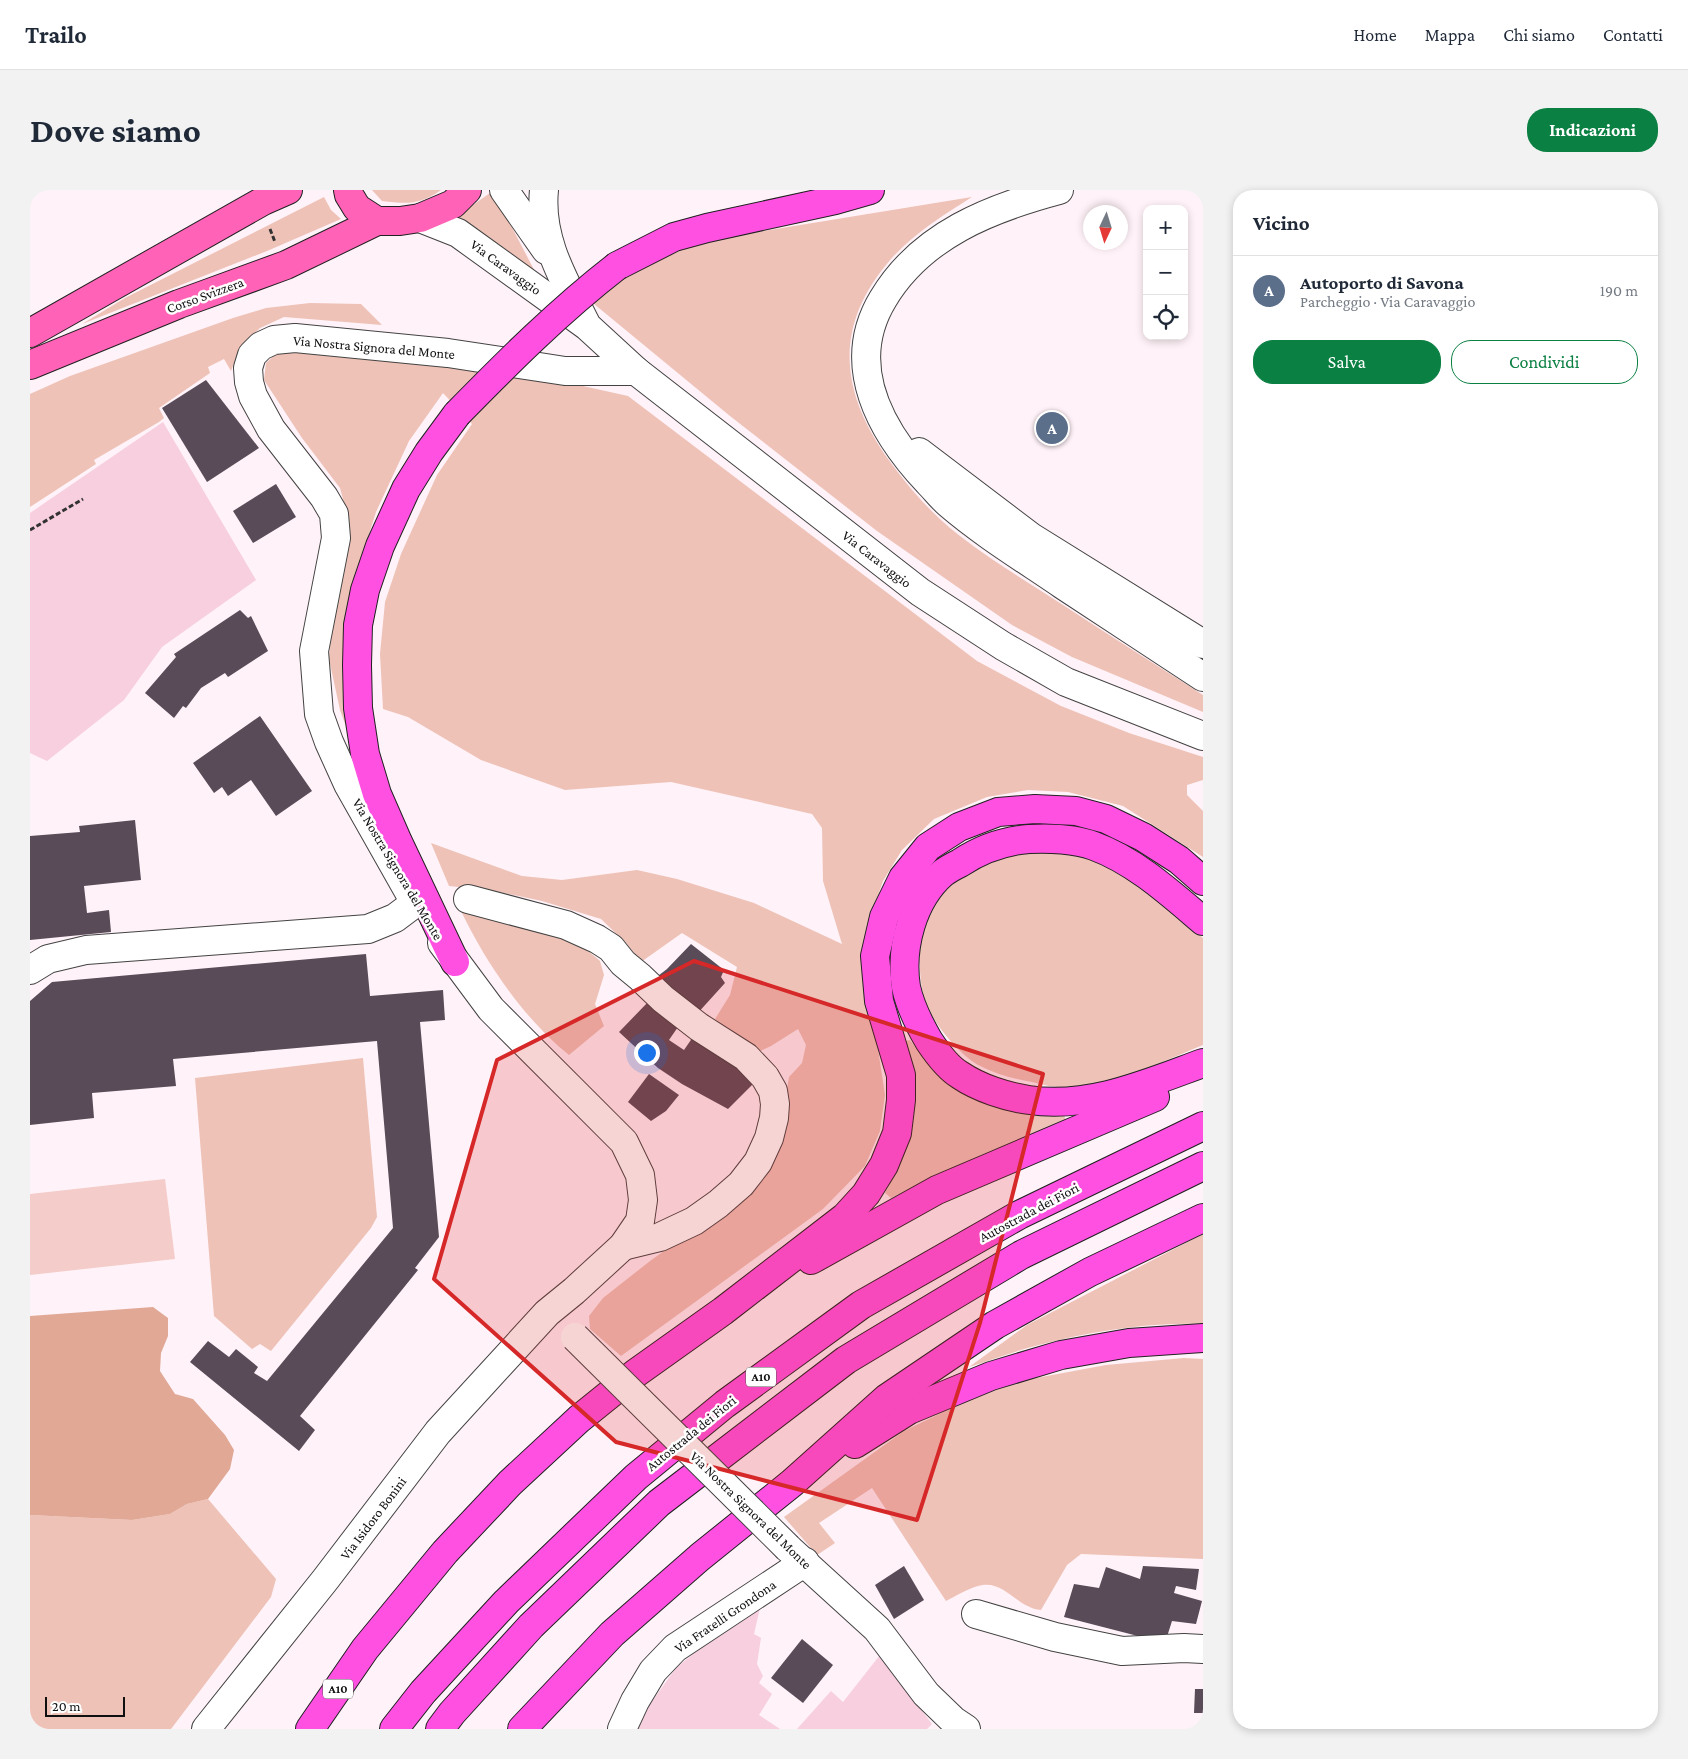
<!DOCTYPE html>
<html lang="it">
<head>
<meta charset="utf-8">
<style>
  :root { --surface:#fff; --page:#f2f2f3; --text:#1f2937; --muted:#747a83; --line:#e0e1e3; --accent:#0b8043 }
  body { margin:0; font-family:"Crimson Pro",serif; background:var(--page); color:var(--text) }
  .controls { position:absolute; right:15px; top:15px; display:grid; overflow:hidden; border-radius:10px; box-shadow:0 2px 8px #0003 }
  .controls button { width:45px; height:45px; display:grid; place-items:center; padding:0; border:0; border-bottom:1px solid var(--line); background:var(--surface); color:var(--text); font:25px sans-serif }
  .compass { position:absolute; left:1053px; top:15px; width:45px; height:45px; border-radius:50%; background:var(--surface); box-shadow:0 2px 8px #0003; rotate:184deg }
  .scale { position:absolute; left:15px; bottom:12px; width:80px; box-sizing:border-box; padding-left:5px; border:2px solid #101010; border-top:0; font-size:14px; line-height:18px; white-space:nowrap; color:#101010; -webkit-text-stroke:4px #fff; paint-order:stroke }
  .you { position:absolute; left:616px; top:862px; width:18px; height:18px; margin:-12px; border:4px solid #fff; border-radius:50%; background:#1a73e8; box-shadow:0 0 0 8px #1a73e833 }
  .badge { display:grid; place-items:center; width:32px; height:32px; border-radius:50%; background:var(--accent); color:#fff; font-size:16px; font-weight:700 }
  .pin { position:absolute; translate:-50% -50%; border:2px solid #fff; box-shadow:0 1px 5px #0006 }
  .list { margin:0; padding:0; list-style:none }
  h2 { display:flex; justify-content:space-between; align-items:center; height:65px; margin:0; padding:0 20px; font-size:21px }
  h2 small { font-size:16px; font-weight:400; color:var(--muted) }
  .list li { display:grid; grid-template-columns:32px 1fr auto; gap:15px; align-items:center; box-sizing:border-box; height:70px; padding:0 20px; border-top:1px solid var(--line) }
  .list b { display:block; font-size:19px; white-space:nowrap }
  .list p { margin:0; font-size:16px; white-space:nowrap; color:var(--muted) }
  .list em { font-size:16px; font-style:normal; color:var(--muted) }
  .actions { display:flex; gap:10px; padding:15px 20px }
  .actions a { flex:1; padding:11px 0; border:1px solid var(--accent); border-radius:20px; text-align:center; font-size:18px; color:var(--accent) }
  .actions .main { background:var(--accent); color:#fff }
  .icon { flex:none; width:28px; height:28px; fill:none; stroke:currentColor; stroke-width:2; stroke-linecap:round; stroke-linejoin:round }
  .map { position:relative; flex:none; width:1173px; height:1539px; overflow:hidden; border-radius:20px }
  header { display:flex; align-items:center; gap:30px; box-sizing:border-box; height:70px; padding:0 25px; background:var(--surface); border-bottom:1px solid var(--line) }
  header strong { font-size:24px }
  nav { display:flex; gap:28px; margin-inline-start:auto; font-size:18px }
  .intro { display:flex; align-items:center; justify-content:space-between; box-sizing:border-box; height:120px; padding:0 30px }
  h1 { margin:0; font-size:35px }
  .button { padding:12px 22px; border-radius:20px; background:var(--accent); color:#fff; font-size:18px; font-weight:700 }
  main { display:flex; gap:30px; padding:0 30px }
  aside { flex:1; background:var(--surface); border-radius:20px; box-shadow:0 2px 8px #0003 }
  .map>svg:first-child { display:block }
</style>
</head>
<body>
<header>
<strong>Trailo</strong>
<nav><a>Home</a><a>Mappa</a><a>Chi siamo</a><a>Contatti</a></nav>
</header>
<div class="intro"><h1>Dove siamo</h1><a class="button">Indicazioni</a></div>
<main>
<div class="map">
<svg width="1173" height="1539" viewBox="0 0 1173 1539">
  <rect width="100%" height="100%" fill="#fff2f8"/>
  <g fill="#f8cfde">
    <polygon points="133,232 226,390 132,457 94,510 17,571 0,563 0,323"/>
    <polygon points="730,1418 724,1444 731,1448 727,1474 733,1486 729,1493 742,1504 729,1525 750,1539 608,1539 615,1521 646,1478 680,1450"/>
    <polygon points="850,1465 902,1534 897,1539 767,1539 801,1501 813,1512"/>
  </g>
  <g fill="#eec2b7">
    <path d="M342 0H411C389 15 378 14 352 11Z"/>
    <polygon points="463,1 513,97 424,28"/>
    <polygon points="294,7 301,20 311,29 237,61 52,134 95,108"/>
    <path d="M942 7C914 25 884 43 861 69 800 139 811 207 864 277 881 300 899 320 920 338 955 367 995 390 1033 415 1079 445 1126 475 1173 505V522L1042 467 982 435 847 341 700 226 558 109 635 62 672 51Z"/>
    <polygon points="280,113 331,114 352,135 254,127 230,138 210,157 201,181 194,169 178,177 180,183 129,218 134,228 129,232 64,270 66,274 0,317 0,204 40,186 203,128 236,118"/>
    <polygon points="279,157 535,192 598,206 947,471 1031,516 1099,543 1173,567 1173,590 1157,595 1157,605 1173,621 1173,667 1093,616 1038,602 998,600 957,607 904,629 872,660 853,691 836,740 834,787 848,859 855,905 850,941 835,976 793,1019 591,1166 560,1139 559,1126 573,1108 620,1071 707,1009 754,917 759,887 772,873 776,855 768,839 741,856 726,863 685,829 700,805 707,777 652,743 611,772 596,753 571,729 512,711 465,701 419,696 401,653 492,686 532,690 607,680 647,689 724,713 812,754 793,691 792,638 782,624 641,592 535,600 451,570 378,527 353,519 350,464 355,412 371,364 407,285 442,234 413,203 379,251 346,322 322,398 328,569 310,520 299,469 302,423 319,331 310,298 272,248 234,190 236,173 249,161"/>
    <path d="M1001 660C1015 661 1030 660 1043 663 1095 674 1135 713 1173 748V855C1127 874 1079 897 1028 897 1020 897 1011 894 1002 892 984 889 965 884 948 875 928 863 904 834 895 812 890 798 888 762 891 748 897 721 915 696 937 680 956 667 979 664 1001 660Z"/>
    <path d="M436 719 483 731 550 754 570 771 574 785 565 814 574 836 539 865C494 829 456 773 431 721Z"/>
    <path d="M880 850C918 903 969 928 1034 924L1036 932 953 964 861 1008 855 1003 870 972 880 943 885 916 884 882 875 851Z"/>
    <polygon points="333,868 347,1027 341,1038 241,1161 230,1154 222,1159 184,1126 165,888"/>
    <path d="M1173 1044V1134C1118 1132 1062 1141 1009 1155 985 1161 962 1170 939 1177L997 1135Z"/>
    <path d="M1154 1168 1173 1169V1369L1051 1364 1037 1375 1011 1420C986 1418 974 1388 948 1396 937 1399 926 1406 916 1411L842 1298 789 1333 805 1353 787 1365 754 1327 874 1241 969 1195 1076 1175Z"/>
    <polygon points="178,1309 246,1389 241,1407 141,1539 0,1539 0,1325 102,1330 140,1324 157,1314"/>
  </g>
  <polygon fill="#e0a895" points="123,1117 138,1128 138,1146 131,1163 130,1181 145,1204 163,1209 195,1245 204,1260 200,1279 178,1309 157,1314 140,1324 102,1330 0,1325 0,1126"/>
  <polygon fill="#f4ccca" points="135,989 145,1069 0,1085 0,1004"/>
  <g fill="#594b58">
    <polygon points="176,190 229,258 177,292 132,218"/>
    <polygon points="246,294 266,327 223,353 203,321"/>
    <polygon points="210,420 218,428 221,426 238,461 198,487 195,483 171,498 156,518 153,516 144,528 115,503 146,467 144,464"/>
    <polygon points="230,526 282,601 246,626 221,590 198,606 192,597 184,603 163,573"/>
    <polygon points="105,630 111,690 54,696 57,723 79,720 81,742 0,750 0,646 50,642 49,636"/>
    <polygon points="661,754 694,780 691,787 695,793 666,825 624,789 637,779"/>
    <polygon points="336,764 340,806 413,800 415,830 390,832 409,1047 385,1078 388,1080 270,1226 285,1240 269,1261 160,1172 178,1151 199,1167 206,1159 228,1177 224,1183 237,1191 363,1038 347,851 143,869 146,896 62,903 64,928 0,935 0,811 22,792"/>
    <polygon points="620,810 650,834 639,850 654,860 665,844 725,892 698,919 652,894 628,878 589,842"/>
    <polygon points="619,884 649,905 636,921 621,931 598,912"/>
    <polygon points="874,1376 894,1410 864,1429 845,1395"/>
    <polygon points="1113,1376 1169,1379 1166,1400 1146,1396 1144,1403 1172,1411 1166,1434 1142,1431 1135,1453 1034,1427 1044,1394 1069,1398 1076,1377 1110,1389"/>
    <polygon points="772,1449 803,1475 773,1513 741,1488"/>
    <polygon points="1165,1499 1173,1499 1173,1523 1164,1523"/>
  </g>
  <g fill="none" stroke-linecap="round" stroke-linejoin="round">
    <defs>
      <g id="minor">
        <polyline points="474,0 516,60"/>
        <path d="M514 0C509 49 534 90 555 132"/>
        <path d="M1029 0C961 18 891 45 853 109 813 175 851 242 898 292 905 299 911 307 919 314 954 344 995 369 1033 395 1080 426 1126 456 1173 487"/>
        <polyline points="390,28 428,43 557,136 606,181 890,402 973,456 1036,492 1173,546"/>
        <polyline points="889,262 1001,347 1173,454"/>
        <polyline points="383,709 318,594 299,552 289,524 284,461 306,348 304,324 294,307 241,239 223,206 219,192 218,178 222,165 231,156 244,150 265,148 418,163 535,181 606,181"/>
        <polyline points="438,709 536,735 567,749 581,758 593,773 610,787 633,809 669,837 716,867 735,887 743,901 745,914 744,928 739,948 728,972 711,994 688,1014 664,1031 630,1047 593,1056"/>
        <polyline points="0,780 18,769 56,760 338,739 365,728 385,713"/>
        <polyline points="758,1358 847,1439 896,1504 924,1531 936,1539"/>
        <polyline points="946,1424 1025,1447 1092,1461 1154,1458 1173,1459"/>
        <polyline points="176,1539 295,1390 408,1242 517,1123 544,1101 593,1056 610,1031 613,1010 610,985 594,952 461,819 412,753"/>
        <polyline points="592,1539 605,1511 623,1481 645,1458 775,1372"/>
      </g>
      <g id="major">
        <polyline points="318,0 319,5 327,18 347,31 370,31 390,28 423,14 437,0"/>
        <polyline points="0,143 233,11 258,0"/>
        <polyline points="0,175 149,114 256,75 347,31"/>
      </g>
      <g id="highway">
        <polyline points="587,76 644,47 677,38 805,10 840,0"/>
        <path d="M1173 731C1140 703 1105 671 1064 656 1046 649 1018 648 999 649 973 651 951 659 930 673 924 676 918 679 913 683 882 710 870 758 876 797 880 816 889 834 899 851 907 863 918 878 930 885 949 898 977 907 999 910 1060 919 1118 893 1173 873"/>
        <polyline points="425,772 368,652 347,604 335,564 328,518 327,475 328,435 335,400 350,356 376,299 399,262 427,224"/>
        <polyline points="781,1070 907,1000 1125,907"/>
        <polyline points="825,1254 879,1220 961,1186 1031,1165 1099,1153 1173,1148"/>
        <polyline points="280,1539 335,1459 415,1362 480,1293 549,1229 606,1183 693,1121 815,1027 836,1004 854,975 867,943 871,910 871,885 849,811 845,766 854,727 873,688 898,657 929,637 968,622 1005,619 1046,621 1076,629 1113,647 1149,670 1173,691"/>
        <polyline points="364,1539 393,1502 476,1412 606,1287 695,1214 831,1115 989,1025 1173,936"/>
        <polyline points="410,1539 422,1523 501,1436 629,1313 816,1170 991,1065 1173,976"/>
        <polyline points="492,1539 582,1444 670,1367 762,1293 857,1208 965,1135 1060,1082 1173,1028"/>
      </g>
    </defs>
    <use href="#minor" stroke="#434343" stroke-width="30"/>
    <use href="#major" stroke="#212121" stroke-width="30"/>
    <use href="#highway" stroke="#212121" stroke-width="30"/>
    <g stroke="#323232" stroke-width="3" stroke-dasharray="5 2.5" stroke-linecap="butt">
      <polyline points="240,39 245,52"/>
      <polyline points="0,340 53,309"/>
    </g>
    <use href="#minor" stroke="#fff" stroke-width="28"/>
    <use href="#major" stroke="#ff62b6" stroke-width="28"/>
    <use href="#highway" stroke="#ff50e2" stroke-width="28"/>
    <defs>
      <polyline id="minor-bridge" points="545,1147 758,1358"/>
      <path id="highway-bridge" d="M427 224C478 172 529 121 587 76"/>
    </defs>
    <use href="#minor-bridge" stroke="#434343" stroke-width="30" stroke-linecap="butt"/>
    <use href="#highway-bridge" stroke="#212121" stroke-width="30" stroke-linecap="butt"/>
    <use href="#minor-bridge" stroke="#fff" stroke-width="28"/>
    <use href="#highway-bridge" stroke="#ff50e2" stroke-width="28"/>
  </g>
  <path fill="#d62828" fill-opacity="0.2" stroke="#d62828" stroke-width="4" stroke-linejoin="round" d="M664 771 1013 884 950 1133 887 1330 586 1252 404 1089 467 870Z"/>
  <g text-anchor="middle" dominant-baseline="central" stroke-width="5" stroke-linejoin="round" paint-order="stroke">
    <g fill="#fff" stroke="#585858" stroke-width="1">
      <rect x="716" y="1177.5" width="30" height="19" rx="4"/>
      <rect x="293" y="1489.5" width="30" height="19" rx="4"/>
    </g>
    <g font-size="12" font-weight="bold" fill="#101010">
      <text x="731" y="1187">A10</text>
      <text x="308" y="1499">A10</text>
    </g>
    <g font-size="14" fill="#101010" stroke="#fff">
      <text transform="translate(476 77) rotate(36)">Via Caravaggio</text>
      <text transform="translate(175 105) rotate(-20)">Corso Svizzera</text>
      <text transform="translate(344 157) rotate(5)">Via Nostra Signora del Monte</text>
      <text transform="translate(847 369) rotate(38)">Via Caravaggio</text>
      <text transform="translate(368 679) rotate(59)">Via Nostra Signora del Monte</text>
      <text transform="translate(999 1022) rotate(-28)">Autostrada dei Fiori</text>
      <text transform="translate(661 1243) rotate(-39)">Autostrada dei Fiori</text>
      <text transform="translate(721 1320) rotate(44)">Via Nostra Signora del Monte</text>
      <text transform="translate(343 1328) rotate(-53)">Via Isidoro Bonini</text>
      <text transform="translate(695 1426) rotate(-34)">Via Fratelli Grondona</text>
    </g>
  </g>
</svg>
<div class="controls">
<button>+</button>
<button>−</button>
<button><svg class="icon" aria-label="locate" viewBox="0 0 24 24"><circle cx="12" cy="12" r="6"/><path d="M12 2v4M12 18v4M2 12h4M18 12h4"/></svg></button>
</div>
<svg class="compass" viewBox="-18 -18 36 36"><path d="M0-13l5 13h-10z" fill="#e53935"/><path d="M0 13l5-13h-10z" fill="#747a83"/></svg>
<div class="scale">20 m</div>
<div class="you"></div>
<div class="pin badge" style="left:1022px;top:238px;background:#5c6f8a">A</div>
</div>
<aside>
<h2>Vicino<small></small></h2>
<ul class="list">
<li><span class="badge" style="background:#5c6f8a">A</span><div><b>Autoporto di Savona</b><p>Parcheggio · Via Caravaggio</p></div><em>190 m</em></li>
</ul>
<div class="actions"><a class="main">Salva</a><a>Condividi</a></div>
</aside>
</main>
</body>
</html>
